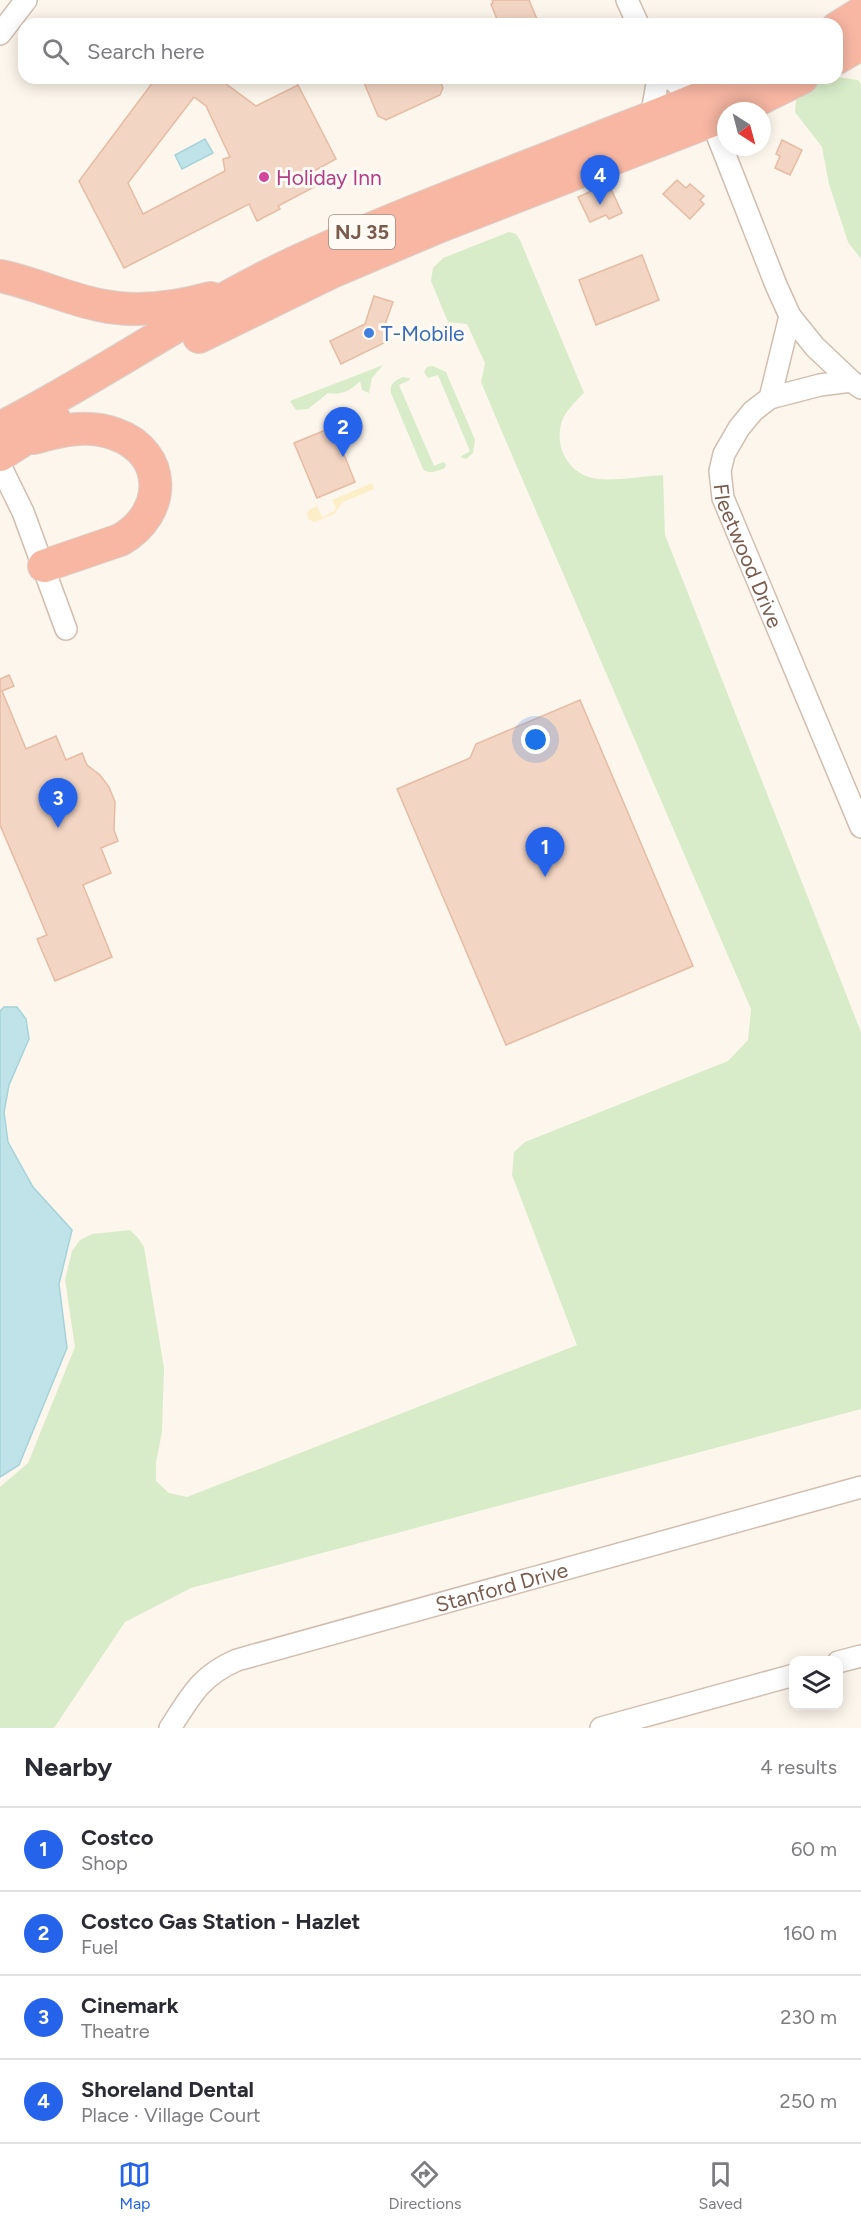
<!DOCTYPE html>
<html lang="en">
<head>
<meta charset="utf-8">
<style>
  :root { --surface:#fff; --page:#f2f2f3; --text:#2b2b33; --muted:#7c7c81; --line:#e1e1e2; --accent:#2563eb }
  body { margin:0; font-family:Figtree,sans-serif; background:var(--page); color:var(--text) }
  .controls { position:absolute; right:18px; bottom:18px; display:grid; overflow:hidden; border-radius:12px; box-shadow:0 3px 15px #0003 }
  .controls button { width:54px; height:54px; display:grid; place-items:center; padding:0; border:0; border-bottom:2px solid var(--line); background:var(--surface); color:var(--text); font:30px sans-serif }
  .compass { position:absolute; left:717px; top:102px; width:54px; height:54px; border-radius:50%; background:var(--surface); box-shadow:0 3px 15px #0003; rotate:144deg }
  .you { position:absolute; left:536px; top:740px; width:21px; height:21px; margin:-15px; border:4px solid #fff; border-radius:50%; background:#1a73e8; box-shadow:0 0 0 9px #1a73e833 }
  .badge { display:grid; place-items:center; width:39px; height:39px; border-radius:50%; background:var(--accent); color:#fff; font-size:20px; font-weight:700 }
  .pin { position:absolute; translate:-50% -50px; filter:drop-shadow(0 2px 3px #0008) }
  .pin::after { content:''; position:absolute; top:32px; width:21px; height:18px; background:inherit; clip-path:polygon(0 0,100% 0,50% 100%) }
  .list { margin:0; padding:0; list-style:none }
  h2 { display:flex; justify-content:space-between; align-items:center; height:78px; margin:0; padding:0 24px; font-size:26px }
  h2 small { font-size:20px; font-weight:400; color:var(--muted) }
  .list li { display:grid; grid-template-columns:39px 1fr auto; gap:18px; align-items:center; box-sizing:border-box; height:84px; padding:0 24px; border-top:2px solid var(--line) }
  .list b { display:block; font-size:22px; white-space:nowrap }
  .list p { margin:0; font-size:20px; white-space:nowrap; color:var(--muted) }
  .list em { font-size:20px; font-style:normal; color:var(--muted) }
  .icon { flex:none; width:33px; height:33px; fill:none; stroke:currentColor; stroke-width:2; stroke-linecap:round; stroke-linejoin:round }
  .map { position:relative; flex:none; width:861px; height:1728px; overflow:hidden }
  .search { position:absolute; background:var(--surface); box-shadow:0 3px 15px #0003; left:18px; right:18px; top:18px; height:66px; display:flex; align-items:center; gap:15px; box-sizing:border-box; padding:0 21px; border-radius:18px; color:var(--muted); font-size:22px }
  .sheet { height:414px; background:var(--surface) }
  nav { display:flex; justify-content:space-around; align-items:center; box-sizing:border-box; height:84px; border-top:2px solid var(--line); background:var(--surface); font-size:16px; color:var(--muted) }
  nav a { display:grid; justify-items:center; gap:3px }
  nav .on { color:var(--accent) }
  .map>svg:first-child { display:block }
</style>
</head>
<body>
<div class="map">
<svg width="861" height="1728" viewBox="0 0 861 1728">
  <rect width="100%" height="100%" fill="#fdf6ec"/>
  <g fill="#d8ecc9">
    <polygon points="837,77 858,80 861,84 861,259 848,242 829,184 822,147 795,112 797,89 819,78"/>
    <path d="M509 232 516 234 520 240 584 393C576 401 566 410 562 421 553 448 570 476 598 479 616 481 645 476 663 475L665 535 861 1032V1409L191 1588 125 1622 54 1728H0V1487L28 1463 75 1347 65 1280 72 1251 80 1240 92 1234 130 1230 138 1238 144 1247 164 1368 162 1432 156 1462V1481L169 1493 187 1497 577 1345 512 1175 514 1152 525 1142 728 1061 748 1040 751 1009 502 432 481 382 485 363 467 324 448 322 431 281 433 268 443 258Z"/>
    <path d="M383 365 372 378 369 393 362 390 360 381C352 390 340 396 328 393L308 409 296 410 290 401Z"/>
    <polygon points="433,366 446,372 475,440 473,453 466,459 460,457 470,451 438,375 428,378 424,372 427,367"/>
    <path d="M403 377 409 378 410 380 399 385 434 466 443 462 446 464 445 468C437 471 430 475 423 469L391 393C389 383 396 380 403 377Z"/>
  </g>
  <polygon fill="#fcefc7" points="372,483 374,489 343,502 334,514 314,522 308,519 307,513 309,510 317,506 322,517 334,511 336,508 332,500"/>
  <g fill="#bfe3e8" stroke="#a5d3da" stroke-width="1.5">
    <polygon points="205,139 213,153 182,169 175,155"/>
    <polygon points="4,1007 17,1007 26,1019 29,1039 9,1085 4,1112 8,1142 33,1187 72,1230 59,1284 67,1348 19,1465 0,1477 0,1011"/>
  </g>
  <g fill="#f3d5c3" stroke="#e6bba3" stroke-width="1.5" fill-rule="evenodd">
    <polygon points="492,0 529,0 539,24 499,24 491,4 493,3"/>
    <path d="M156 78H218L256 106 298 85 336 159 312 172 318 185 278 206 280 209 257 221 249 204 124 268 79 181ZM194 97 206 106 230 157 223 159 225 171 143 214 128 183Z"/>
    <polygon points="362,78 439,78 443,88 440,95 386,120 378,116"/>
    <polygon points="782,140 802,150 790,175 775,168 780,156 776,154"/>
    <polygon points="677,180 686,188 690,184 704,196 700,200 704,204 690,219 663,194"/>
    <polygon points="602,186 605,192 611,189 622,213 609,219 606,215 590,222 578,197"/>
    <polygon points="642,255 659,300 596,325 579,280"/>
    <polygon points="374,296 393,302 383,330 388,341 341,364 330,341 365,324"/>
    <polygon points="333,427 355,482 317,498 294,443"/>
    <polygon points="9,675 14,686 2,691 26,749 56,736 66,760 82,753 87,765 100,775 109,787 115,802 114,830 118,841 101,848 111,873 83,885 112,957 55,981 37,939 47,935 0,825 0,679"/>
    <polygon points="580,700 693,966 506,1045 397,789 470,758 476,744"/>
  </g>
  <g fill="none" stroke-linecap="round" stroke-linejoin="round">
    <defs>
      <g id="minor">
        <polyline points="627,0 638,24"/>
        <polyline points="0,34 26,0"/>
        <polyline points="670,78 696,100"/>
        <polyline points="651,118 658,78"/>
        <path id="s1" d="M712 122 776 285 790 316 770 398 753 411 739 428 724 454 720 471 723 498 861 827"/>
        <polyline points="790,316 815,347 851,381"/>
        <polyline points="770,398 820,385 851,381 861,388"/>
        <polyline points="0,465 23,512 66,629"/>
        <polyline points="838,1662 861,1656"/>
        <path id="s2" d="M170 1728C191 1696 200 1676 237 1660L861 1487"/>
        <polyline points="601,1728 794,1675"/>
      </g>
      <g id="highway">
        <polyline points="837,28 861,13"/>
        <polyline points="837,58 861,44"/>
        <polyline points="735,111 802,78"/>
        <path d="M0 276C34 283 65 298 99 305 135 313 175 308 211 298"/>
        <polyline points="199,337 334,271 438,227 726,115"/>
        <path d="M0 428C102 376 196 308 300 260 400 214 504 176 606 135 652 117 699 100 744 78"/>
        <path d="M34 438C61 430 88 424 115 434 169 453 167 514 120 540L44 566"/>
        <polyline points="0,455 55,420"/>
      </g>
    </defs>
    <use href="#minor" stroke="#d1beb0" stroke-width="24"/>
    <use href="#highway" stroke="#dad1cd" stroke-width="34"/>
    <use href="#minor" stroke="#fff" stroke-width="21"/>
    <use href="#highway" stroke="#f7b7a3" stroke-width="32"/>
  </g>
  <circle fill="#d1479c" stroke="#fffaf3" stroke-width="2" cx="264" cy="177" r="6"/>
  <circle fill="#3f7fe0" stroke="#fffaf3" stroke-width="2" cx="369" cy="333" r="6"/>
  <g text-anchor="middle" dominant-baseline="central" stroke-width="6" stroke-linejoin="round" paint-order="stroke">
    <rect fill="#fffaf3" stroke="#a28b7f" stroke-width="1.5" x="329" y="215" width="66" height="34" rx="4.5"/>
    <g font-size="20" font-weight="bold" fill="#7a5c4d">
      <text x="362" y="232">NJ 35</text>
    </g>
    <g font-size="21" fill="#b23c85" stroke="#fffaf3" text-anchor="start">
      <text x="276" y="177">Holiday Inn</text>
    </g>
    <g font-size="21" fill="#366cbe" stroke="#fffaf3" text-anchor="start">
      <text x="381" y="333">T-Mobile</text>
    </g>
    <g font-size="21" fill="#7a5c4d" stroke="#fffaf3">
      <text stroke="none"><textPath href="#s1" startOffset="474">Fleetwood Drive</textPath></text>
      <text stroke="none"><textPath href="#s2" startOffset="372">Stanford Drive</textPath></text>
    </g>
  </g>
</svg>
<div class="controls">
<button><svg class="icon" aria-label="layers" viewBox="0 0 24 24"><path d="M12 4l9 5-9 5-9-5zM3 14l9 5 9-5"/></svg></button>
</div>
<svg class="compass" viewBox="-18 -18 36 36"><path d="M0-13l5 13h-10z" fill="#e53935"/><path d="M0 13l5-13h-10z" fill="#7c7c81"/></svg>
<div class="you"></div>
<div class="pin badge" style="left:545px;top:877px">1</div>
<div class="pin badge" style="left:343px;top:457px">2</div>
<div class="pin badge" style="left:58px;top:828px">3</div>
<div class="pin badge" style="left:600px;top:205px">4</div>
<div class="search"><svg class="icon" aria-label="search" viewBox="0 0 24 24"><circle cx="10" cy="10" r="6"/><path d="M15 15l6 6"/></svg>Search here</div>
</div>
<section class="sheet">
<h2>Nearby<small>4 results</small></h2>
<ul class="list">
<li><span class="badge">1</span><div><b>Costco</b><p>Shop</p></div><em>60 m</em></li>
<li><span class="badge">2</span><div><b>Costco Gas Station - Hazlet</b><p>Fuel</p></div><em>160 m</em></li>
<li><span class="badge">3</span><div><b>Cinemark</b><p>Theatre</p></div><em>230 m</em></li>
<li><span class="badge">4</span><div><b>Shoreland Dental</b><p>Place · Village Court</p></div><em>250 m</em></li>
</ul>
</section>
<nav>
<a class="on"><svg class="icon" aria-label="map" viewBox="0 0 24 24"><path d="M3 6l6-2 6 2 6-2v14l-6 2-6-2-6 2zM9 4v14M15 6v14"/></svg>Map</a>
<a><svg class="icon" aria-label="directions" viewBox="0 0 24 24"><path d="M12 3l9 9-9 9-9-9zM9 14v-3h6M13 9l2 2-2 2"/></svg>Directions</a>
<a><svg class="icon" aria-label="saved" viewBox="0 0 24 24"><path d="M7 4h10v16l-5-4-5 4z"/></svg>Saved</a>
</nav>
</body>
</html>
